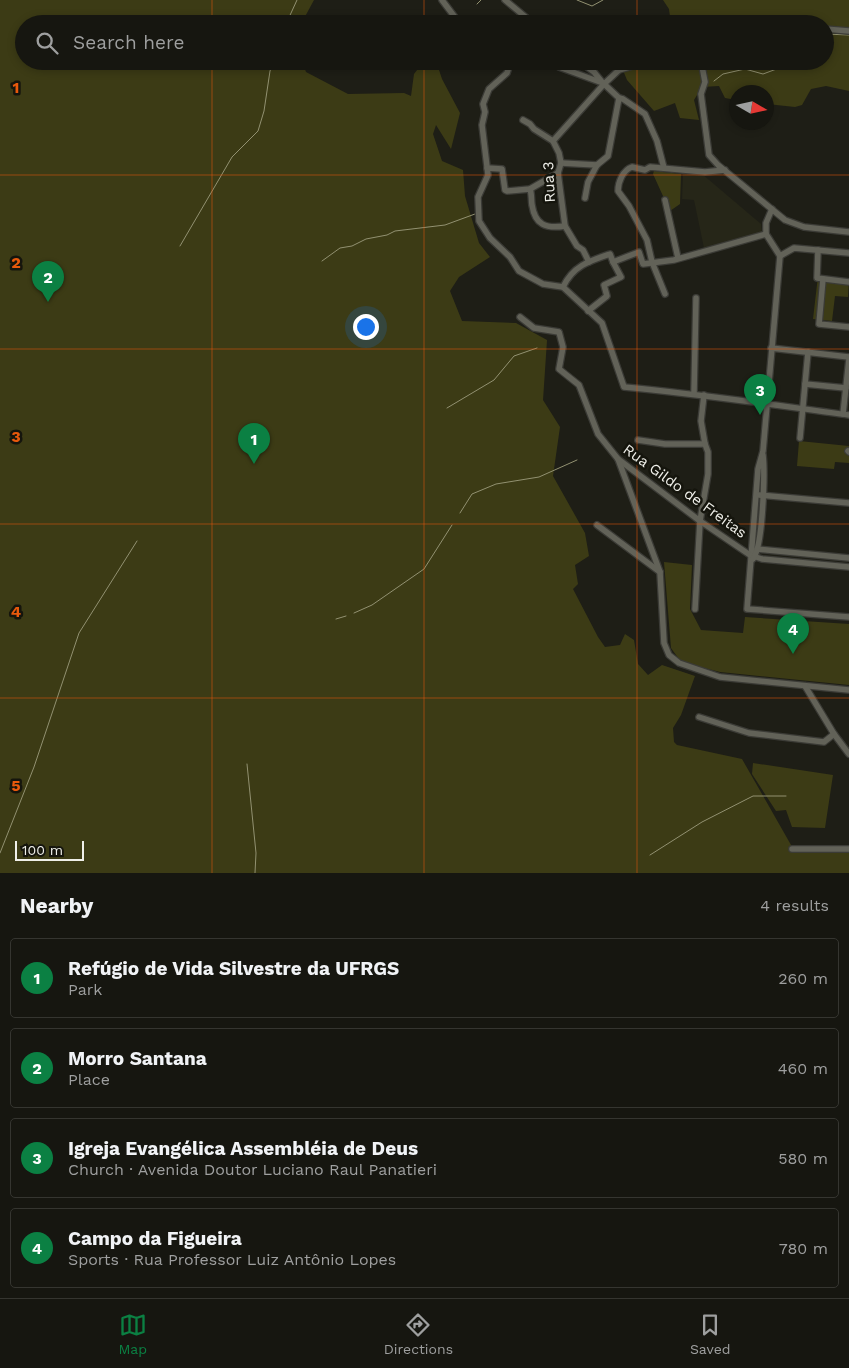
<!DOCTYPE html>
<html lang="en">
<head>
<meta charset="utf-8">
<style>
  :root { --surface:#161610; --page:#1f1f19; --text:#f1f3f6; --muted:#9e9f9f; --line:#353530; --accent:#0b8043 }
  body { margin:0; font-family:"Work Sans",sans-serif; background:var(--page); color:var(--text) }
  .compass { position:absolute; left:729px; top:85px; width:45px; height:45px; border-radius:50%; background:var(--surface); box-shadow:0 2px 8px #0003; rotate:99deg }
  .scale { position:absolute; left:15px; bottom:12px; width:69px; box-sizing:border-box; padding-left:5px; border:2px solid #efefe9; border-top:0; font-size:14px; line-height:18px; white-space:nowrap; color:#efefe9; -webkit-text-stroke:4px #15150d; paint-order:stroke }
  .you { position:absolute; left:365px; top:326px; width:18px; height:18px; margin:-12px; border:4px solid #fff; border-radius:50%; background:#1a73e8; box-shadow:0 0 0 8px #1a73e833 }
  .badge { display:grid; place-items:center; width:32px; height:32px; border-radius:50%; background:var(--accent); color:#fff; font-size:16px; font-weight:700 }
  .pin { position:absolute; translate:-50% -41px; filter:drop-shadow(0 1px 2px #0008) }
  .pin::after { content:''; position:absolute; top:26px; width:18px; height:15px; background:inherit; clip-path:polygon(0 0,100% 0,50% 100%) }
  .list { margin:0; padding:0; list-style:none }
  h2 { display:flex; justify-content:space-between; align-items:center; height:65px; margin:0; padding:0 20px; font-size:21px }
  h2 small { font-size:16px; font-weight:400; color:var(--muted) }
  .list li { display:grid; grid-template-columns:32px 1fr auto; gap:15px; align-items:center; box-sizing:border-box; height:80px; margin:0 10px 10px; padding:0 10px; border:1px solid var(--line); border-radius:5px }
  .list b { display:block; font-size:19px; white-space:nowrap }
  .list p { margin:0; font-size:16px; white-space:nowrap; color:var(--muted) }
  .list em { font-size:16px; font-style:normal; color:var(--muted) }
  .icon { flex:none; width:28px; height:28px; fill:none; stroke:currentColor; stroke-width:2; stroke-linecap:round; stroke-linejoin:round }
  .map { position:relative; flex:none; width:849px; height:873px; overflow:hidden }
  .search { position:absolute; background:var(--surface); box-shadow:0 2px 8px #0003; left:15px; right:15px; top:15px; height:55px; display:flex; align-items:center; gap:12px; box-sizing:border-box; padding:0 18px; border-radius:28px; color:var(--muted); font-size:19px }
  .sheet { height:425px; background:var(--surface) }
  nav { display:flex; justify-content:space-around; align-items:center; box-sizing:border-box; height:70px; border-top:1px solid var(--line); background:var(--surface); font-size:14px; color:var(--muted) }
  nav a { display:grid; justify-items:center; gap:2px }
  nav .on { color:var(--accent) }
  .map>svg:first-child { display:block }
</style>
</head>
<body>
<div class="map">
<svg width="849" height="873" viewBox="0 0 849 873">
  <rect width="100%" height="100%" fill="#1e1e16"/>
  <polygon fill="#262618" points="683,173 702,174 761,224 762,232 704,248 694,200 682,199"/>
  <g fill="#3c3b15">
    <polygon points="0,0 314,0 301,24 24,24 24,61 302,61 306,72 348,94 404,93 411,96 414,74 424,61 436,61 442,79 460,113 451,149 436,125 433,134 442,161 463,170 465,196 479,243 490,257 459,277 450,291 462,321 516,323 547,340 543,400 560,427 553,476 585,533 589,556 575,565 578,584 573,589 598,637 605,647 620,645 625,634 634,640 638,664 648,675 662,665 695,676 681,715 673,728 674,742 677,745 742,759 795,852 849,853 849,873 0,873"/>
    <polygon points="663,0 849,0 849,91 826,86 811,89 802,105 795,107 767,104 766,92 736,92 736,100 725,98 719,86 702,87 694,100 699,120 680,118 675,103 654,111 627,80 620,63 625,61 825,61 825,24 671,24 669,9"/>
    <polygon points="654,171 681,174 680,204 667,213 663,196 653,174"/>
    <polygon points="818,276 849,280 848,297 835,296 832,321 813,319"/>
    <polygon points="799,441 849,446 849,463 835,462 834,469 797,466"/>
    <polygon points="664,562 692,565 690,609 701,630 743,633 745,617 849,624 849,685 720,672 681,662 671,648"/>
    <polygon points="753,763 833,775 825,828 792,827 786,810 776,811 752,774"/>
  </g>
  <g fill="none" stroke-linecap="round" stroke-linejoin="round">
    <g stroke="#929171" stroke-width="1">
      <polyline points="577,0 592,6 603,0"/>
      <polyline points="477,4 481,0"/>
      <polyline points="286,24 297,0"/>
      <polyline points="825,34 849,35"/>
      <polyline points="714,81 723,74 745,69 763,74 782,67 786,61"/>
      <polyline points="180,246 232,157 258,131 264,111 270,71 274,61"/>
      <polyline points="322,261 340,248 352,246 366,239 387,235 395,231 445,225 475,214"/>
      <polyline points="447,408 494,380 514,356 537,348"/>
      <polyline points="460,513 472,494 496,484 539,477 577,460"/>
      <polyline points="354,613 372,605 424,569 452,525"/>
      <polyline points="336,619 346,616"/>
      <polyline points="247,764 256,853 255,873"/>
      <polyline points="0,853 34,767 79,633 137,541"/>
      <polyline points="650,855 702,822 753,796 786,796"/>
    </g>
    <defs>
      <g id="minor">
        <polyline points="442,0 460,24"/>
        <polyline points="505,0 534,24"/>
        <polyline points="825,29 849,31"/>
        <path d="M511 61 507 73 489 89 483 104 485 112 482 125 488 175 478 197 479 221 490 238 510 257 519 271 543 284 563 287 602 323 624 387C700 394 774 405 849 415"/>
        <polyline points="552,61 559,67 600,82"/>
        <polyline points="579,61 594,72 602,82 619,98 623,99 645,114 657,141 664,168"/>
        <polyline points="701,61 705,82 701,94 709,155 718,165 785,220 804,227 849,232"/>
        <polyline points="523,120 530,124 534,129 553,141"/>
        <polyline points="561,163 597,165"/>
        <polyline points="487,168 502,169 505,190 507,191 530,189 558,173"/>
        <path d="M530 189C532 194 531 199 532 205 535 225 546 229 565 226"/>
        <polyline points="585,198 588,182 597,165 608,156 619,98"/>
        <polyline points="665,200 678,258"/>
        <polyline points="766,234 780,256 763,451 758,469 747,609 849,617"/>
        <polyline points="766,234 766,223 772,209"/>
        <polyline points="818,250 817,278 849,282"/>
        <polyline points="780,256 794,248 849,253"/>
        <polyline points="589,262 583,250 577,246 565,226 558,173 561,163 559,153 553,141 604,84 619,70 650,61"/>
        <polyline points="823,279 819,324 849,327"/>
        <path d="M563 287C573 266 589 261 610 254L613 262"/>
        <path d="M665 294 652 262 647 240 629 206 618 191C618 182 623 170 632 167L645 170 650 167 705 172 725 170"/>
        <polyline points="588,311 607,296 604,285 621,277 613,262 639,252 643,264 674,260 766,234"/>
        <polyline points="520,317 534,328 559,332 563,347 559,369 579,385 598,434 618,459 700,521 750,555 762,559 849,567"/>
        <polyline points="771,348 849,357"/>
        <polyline points="805,384 846,388"/>
        <polyline points="694,393 696,298"/>
        <polyline points="843,414 849,359"/>
        <polyline points="800,438 808,352"/>
        <polyline points="638,440 665,444 705,444"/>
        <polyline points="848,451 849,452"/>
        <polyline points="618,459 660,572 664,643 669,655 679,663 720,677 849,690"/>
        <polyline points="759,495 849,503"/>
        <polyline points="597,525 660,572"/>
        <polyline points="757,549 849,558"/>
        <path d="M753 559C763 547 765 473 763 455"/>
        <polyline points="695,609 700,521 708,474 708,452 705,444 701,421 704,395"/>
        <polyline points="805,686 834,734 849,754"/>
        <polyline points="699,717 749,733 824,742 834,734"/>
        <polyline points="792,849 849,849"/>
      </g>
    </defs>
    <use href="#minor" stroke="#3b3b36" stroke-width="8"/>
    <use href="#minor" stroke="#626258" stroke-width="5.5"/>
  </g>
  <path fill="none" stroke="#e8590c" stroke-width="1" stroke-opacity="0.55" d="M212 0V24M424 0V24M637 0V24M212 61V873M424 61V873M637 61V873M0 175H849M0 349H849M0 524H849M0 698H849"/>
  <g text-anchor="middle" dominant-baseline="central" stroke-width="5" stroke-linejoin="round" paint-order="stroke">
    <g font-size="15" fill="#efefe9" stroke="#15150d">
      <text transform="translate(549 182) rotate(-93)">Rua 3</text>
      <text transform="translate(685 491) rotate(36)">Rua Gildo de Freitas</text>
    </g>
  </g>
  <g font-size="16" text-anchor="middle" font-weight="bold" fill="#e8590c" stroke="#15150d" stroke-width="5" stroke-linejoin="round" paint-order="stroke">
    <text x="16" y="93">1</text>
    <text x="16" y="268">2</text>
    <text x="16" y="442">3</text>
    <text x="16" y="617">4</text>
    <text x="16" y="791">5</text>
  </g>
</svg>
<svg class="compass" viewBox="-18 -18 36 36"><path d="M0-13l5 13h-10z" fill="#e53935"/><path d="M0 13l5-13h-10z" fill="#9e9f9f"/></svg>
<div class="scale">100 m</div>
<div class="you"></div>
<div class="pin badge" style="left:254px;top:464px">1</div>
<div class="pin badge" style="left:48px;top:302px">2</div>
<div class="pin badge" style="left:760px;top:415px">3</div>
<div class="pin badge" style="left:793px;top:654px">4</div>
<div class="search"><svg class="icon" aria-label="search" viewBox="0 0 24 24"><circle cx="10" cy="10" r="6"/><path d="M15 15l6 6"/></svg>Search here</div>
</div>
<section class="sheet">
<h2>Nearby<small>4 results</small></h2>
<ul class="list">
<li><span class="badge">1</span><div><b>Refúgio de Vida Silvestre da UFRGS</b><p>Park</p></div><em>260 m</em></li>
<li><span class="badge">2</span><div><b>Morro Santana</b><p>Place</p></div><em>460 m</em></li>
<li><span class="badge">3</span><div><b>Igreja Evangélica Assembléia de Deus</b><p>Church · Avenida Doutor Luciano Raul Panatieri</p></div><em>580 m</em></li>
<li><span class="badge">4</span><div><b>Campo da Figueira</b><p>Sports · Rua Professor Luiz Antônio Lopes</p></div><em>780 m</em></li>
</ul>
</section>
<nav>
<a class="on"><svg class="icon" aria-label="map" viewBox="0 0 24 24"><path d="M3 6l6-2 6 2 6-2v14l-6 2-6-2-6 2zM9 4v14M15 6v14"/></svg>Map</a>
<a><svg class="icon" aria-label="directions" viewBox="0 0 24 24"><path d="M12 3l9 9-9 9-9-9zM9 14v-3h6M13 9l2 2-2 2"/></svg>Directions</a>
<a><svg class="icon" aria-label="saved" viewBox="0 0 24 24"><path d="M7 4h10v16l-5-4-5 4z"/></svg>Saved</a>
</nav>
</body>
</html>
